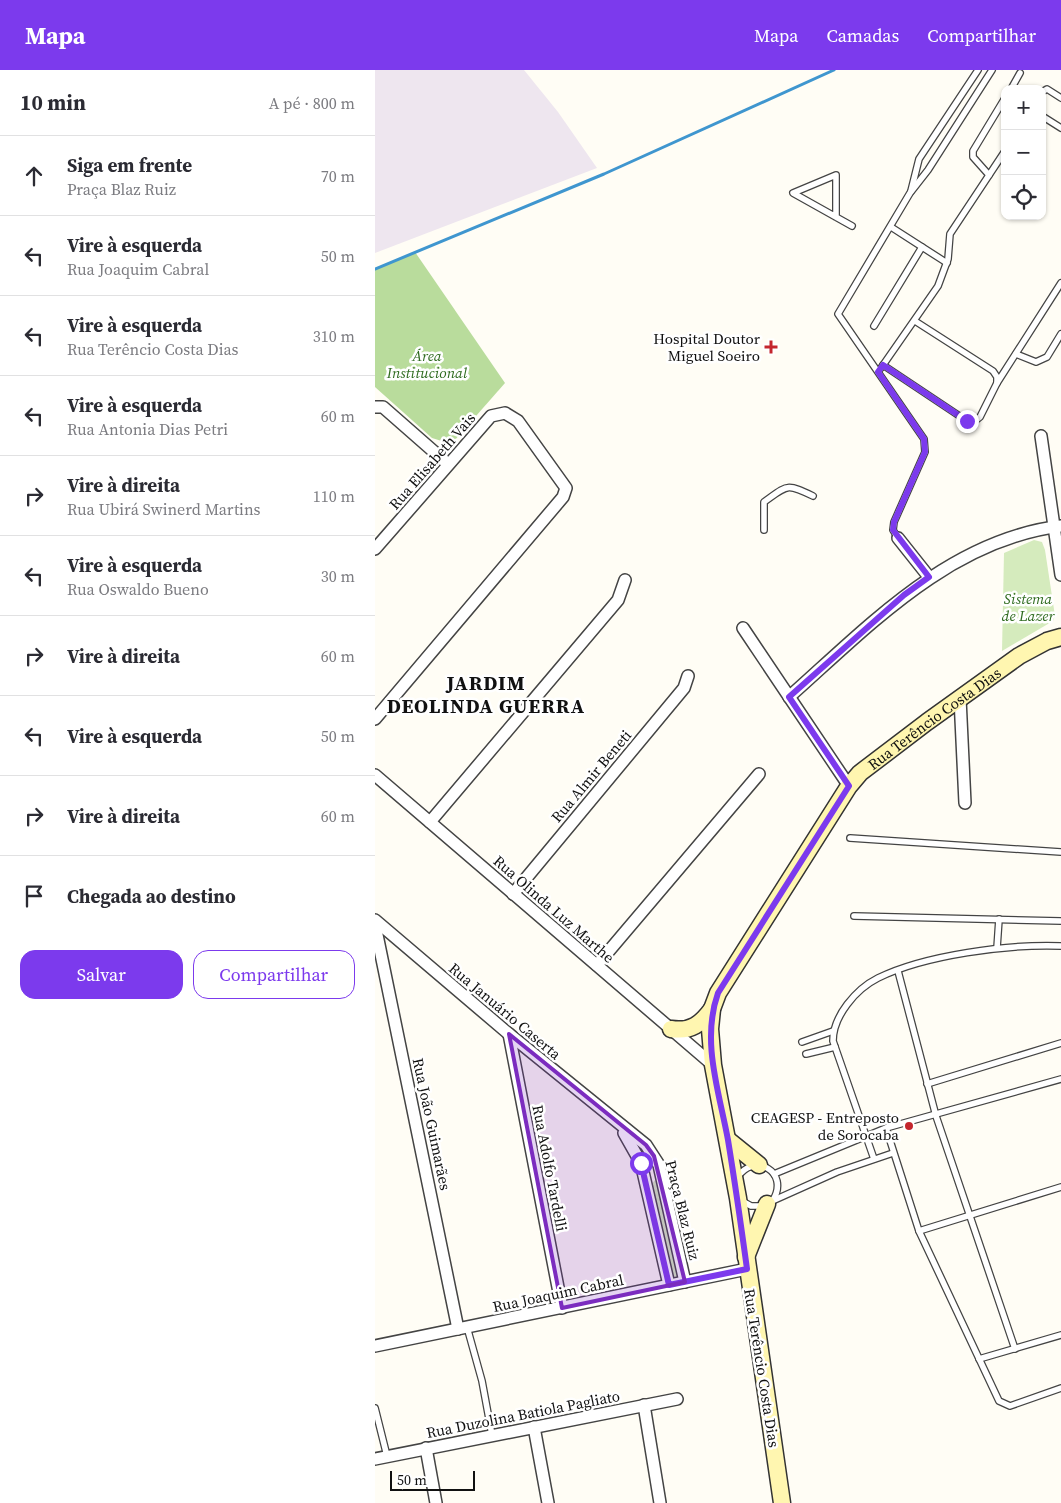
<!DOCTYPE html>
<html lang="pt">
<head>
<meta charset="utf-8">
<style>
  :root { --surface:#fff; --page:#f7f7f7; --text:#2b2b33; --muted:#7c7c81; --line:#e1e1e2; --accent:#7c3aed }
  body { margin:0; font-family:"Source Serif 4",serif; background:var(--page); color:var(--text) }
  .controls { position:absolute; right:15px; top:15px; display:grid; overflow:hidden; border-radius:10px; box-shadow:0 1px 4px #0004 }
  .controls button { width:45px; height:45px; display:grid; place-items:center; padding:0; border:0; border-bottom:1px solid var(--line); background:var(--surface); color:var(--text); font:25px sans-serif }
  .scale { position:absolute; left:15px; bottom:12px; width:85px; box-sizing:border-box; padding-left:5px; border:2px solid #111; border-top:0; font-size:14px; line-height:18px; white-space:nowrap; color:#111; -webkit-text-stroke:4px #fff; paint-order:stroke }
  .stop { position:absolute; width:15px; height:15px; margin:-11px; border:4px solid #7c3aed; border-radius:50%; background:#fff }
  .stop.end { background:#7c3aed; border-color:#fff; box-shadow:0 1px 5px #0008 }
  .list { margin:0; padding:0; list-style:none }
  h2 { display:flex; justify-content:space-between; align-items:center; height:65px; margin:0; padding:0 20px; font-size:21px }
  h2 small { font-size:16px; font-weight:400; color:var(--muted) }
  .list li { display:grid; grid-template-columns:32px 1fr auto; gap:15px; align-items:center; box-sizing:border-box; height:80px; padding:0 20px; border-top:1px solid var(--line) }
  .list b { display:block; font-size:19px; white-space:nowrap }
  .list p { margin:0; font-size:16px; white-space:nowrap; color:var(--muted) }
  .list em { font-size:16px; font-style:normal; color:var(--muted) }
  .actions { display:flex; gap:10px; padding:15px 20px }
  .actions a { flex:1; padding:11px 0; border:1px solid var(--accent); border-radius:15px; text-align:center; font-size:18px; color:var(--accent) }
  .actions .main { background:var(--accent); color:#fff }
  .icon { flex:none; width:28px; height:28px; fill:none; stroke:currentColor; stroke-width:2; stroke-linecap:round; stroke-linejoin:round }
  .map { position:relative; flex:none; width:686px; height:1433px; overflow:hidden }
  header { display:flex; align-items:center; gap:30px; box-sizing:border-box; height:70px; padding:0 25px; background:var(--accent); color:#fff }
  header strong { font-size:24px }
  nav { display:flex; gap:28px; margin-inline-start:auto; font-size:18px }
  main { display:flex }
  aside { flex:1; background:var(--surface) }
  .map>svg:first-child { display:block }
</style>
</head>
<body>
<header>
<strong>Mapa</strong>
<nav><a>Mapa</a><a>Camadas</a><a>Compartilhar</a></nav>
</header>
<main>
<aside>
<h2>10 min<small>A pé · 800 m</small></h2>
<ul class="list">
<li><svg class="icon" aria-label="ahead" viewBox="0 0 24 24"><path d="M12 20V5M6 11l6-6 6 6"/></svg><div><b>Siga em frente</b><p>Praça Blaz Ruiz</p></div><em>70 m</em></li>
<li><svg class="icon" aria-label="left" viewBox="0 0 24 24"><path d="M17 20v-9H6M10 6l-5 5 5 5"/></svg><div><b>Vire à esquerda</b><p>Rua Joaquim Cabral</p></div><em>50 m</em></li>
<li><svg class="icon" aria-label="left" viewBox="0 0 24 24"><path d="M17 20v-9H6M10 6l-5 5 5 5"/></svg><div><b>Vire à esquerda</b><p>Rua Terêncio Costa Dias</p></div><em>310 m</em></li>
<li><svg class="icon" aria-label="left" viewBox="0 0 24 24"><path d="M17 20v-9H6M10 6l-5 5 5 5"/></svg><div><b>Vire à esquerda</b><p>Rua Antonia Dias Petri</p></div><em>60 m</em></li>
<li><svg class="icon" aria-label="right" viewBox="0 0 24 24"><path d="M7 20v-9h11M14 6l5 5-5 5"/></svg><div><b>Vire à direita</b><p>Rua Ubirá Swinerd Martins</p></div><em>110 m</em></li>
<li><svg class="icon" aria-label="left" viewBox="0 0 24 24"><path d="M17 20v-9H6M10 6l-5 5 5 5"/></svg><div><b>Vire à esquerda</b><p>Rua Oswaldo Bueno</p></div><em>30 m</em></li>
<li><svg class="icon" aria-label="right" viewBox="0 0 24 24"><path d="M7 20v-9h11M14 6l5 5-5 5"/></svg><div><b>Vire à direita</b></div><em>60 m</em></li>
<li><svg class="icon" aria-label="left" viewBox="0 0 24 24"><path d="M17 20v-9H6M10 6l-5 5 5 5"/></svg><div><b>Vire à esquerda</b></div><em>50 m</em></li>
<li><svg class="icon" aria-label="right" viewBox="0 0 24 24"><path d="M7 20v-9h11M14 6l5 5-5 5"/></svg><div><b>Vire à direita</b></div><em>60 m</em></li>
<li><svg class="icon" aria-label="arrive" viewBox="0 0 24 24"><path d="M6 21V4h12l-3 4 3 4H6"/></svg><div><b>Chegada ao destino</b></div></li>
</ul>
<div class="actions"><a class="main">Salvar</a><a>Compartilhar</a></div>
</aside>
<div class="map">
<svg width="686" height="1433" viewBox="0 0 686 1433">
  <rect width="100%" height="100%" fill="#fffdf5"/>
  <polygon fill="#eee6ef" points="0,0 149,0 183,42 222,98 0,183"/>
  <g fill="#d5ebbd">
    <polygon points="659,470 667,472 670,480 680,546 678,551 627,581 629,483"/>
    <polygon points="280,1110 283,1111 304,1206 298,1207 277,1114"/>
  </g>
  <polygon fill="#b9dc9c" points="40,182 130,313 79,371 73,373 57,368 0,317 0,199"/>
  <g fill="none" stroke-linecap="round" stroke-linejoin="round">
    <polyline stroke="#3f96cf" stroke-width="3" points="0,199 229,104 459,0"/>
    <defs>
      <g id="lane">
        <polyline points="636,19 645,3"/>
        <polyline points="667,22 672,19 686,28"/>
        <polyline points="667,46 686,58"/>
        <polyline points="614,105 598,87 598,81 630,28"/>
        <polyline points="536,121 544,89 603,0"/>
        <polyline points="461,147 461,105 418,123 477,156"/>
        <polyline points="516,157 572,193"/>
        <polyline points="499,256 547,177"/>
        <polyline points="641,284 661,292 672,287 686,264"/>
        <polyline points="508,295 592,351 600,351 605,347 622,313 622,307 618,301 540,251"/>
        <polyline points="506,298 563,216 573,189 575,164 630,81"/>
        <polyline points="622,313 686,213"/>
        <path d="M389 460V432C413 415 411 413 438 426"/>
        <polyline points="523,468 518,460 519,452 550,382 549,369 463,244 535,123 553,100 617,0"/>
        <polyline points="475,768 686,782"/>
        <polyline points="479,846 686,851"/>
        <polyline points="622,878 624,849"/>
        <polyline points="523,901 561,1046 640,1279"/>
        <polyline points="427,972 458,961"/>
        <polyline points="431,984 460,977"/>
        <polyline points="552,1014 686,973"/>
        <polyline points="511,1058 544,1161 624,1331 635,1336 686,1318"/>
        <path d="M499 1089 458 971C458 946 481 919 503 908 550 885 633 874 686 876"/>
        <polyline points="399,1104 511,1058 686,1009"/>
        <path d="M362 1108C379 1081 415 1102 398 1130"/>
        <polyline points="367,1131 376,1136 386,1136 462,1102 518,1083"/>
        <polyline points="544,1161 686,1117"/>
        <polyline points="92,1257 107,1311 117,1365"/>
        <polyline points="604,1289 686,1265"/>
        <polyline points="0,1338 12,1386"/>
      </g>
      <g id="street">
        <polyline points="0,337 8,337 73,394"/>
        <polyline points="666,366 686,505"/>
        <polyline points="523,468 554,507"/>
        <polyline points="0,479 116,346 130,343 143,351 191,418 188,427 0,649"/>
        <polyline points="368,558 474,716"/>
        <path d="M414 627C494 556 574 470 686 456"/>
        <polyline points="585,628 590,733"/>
        <polyline points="0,705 338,995"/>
        <polyline points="55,752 243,530 250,510"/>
        <polyline points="138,824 309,618 313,606"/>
        <polyline points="0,850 134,964 271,1075 284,1095 310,1212"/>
        <polyline points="0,855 83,1259"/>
        <polyline points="222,895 384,704"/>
        <polyline points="134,964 187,1238"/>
        <polyline points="249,1063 266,1093 294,1215"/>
        <polyline points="0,1276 372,1199"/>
        <polyline points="269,1335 285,1433"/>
        <polyline points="159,1357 173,1433"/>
        <polyline points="51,1378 61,1433"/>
        <polyline points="0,1389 302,1329"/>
      </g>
      <g id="secondary">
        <path d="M296 959C316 962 326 954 337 939"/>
        <polyline points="353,1070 384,1095"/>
        <polyline points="371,1187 392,1134"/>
        <path id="s1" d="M407 1433 363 1128 338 995 335 959 337 939 343 923 474 716 485 703 552 652 644 586 672 571 686 567"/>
      </g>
    </defs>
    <use href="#lane" stroke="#444" stroke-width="8"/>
    <use href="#street" stroke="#444" stroke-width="14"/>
    <use href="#secondary" stroke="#333" stroke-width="19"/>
    <use href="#lane" stroke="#fff" stroke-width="5.5"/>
    <use href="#street" stroke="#fff" stroke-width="11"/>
    <use href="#secondary" stroke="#fff6b0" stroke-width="16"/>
  </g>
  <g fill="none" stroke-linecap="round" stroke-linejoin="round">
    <path stroke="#7c3aed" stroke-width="6" d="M266 1093 294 1215 372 1199C366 1155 360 1113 353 1070 344 1021 326 971 343 923L474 716 414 627 529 525 554 507 518 460 519 452 550 382 549 369 503 302 508 295 592 351"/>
  </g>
  <path fill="#7b2cbf" fill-opacity="0.2" stroke="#7b2cbf" stroke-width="4" stroke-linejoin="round" d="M134 964 271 1075 279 1086 310 1212 187 1238Z"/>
  <g fill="#c4262e" stroke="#fff" stroke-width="2">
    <path d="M393.5 269.5h5v5h5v5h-5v5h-5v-5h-5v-5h5z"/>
    <circle cx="534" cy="1056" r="5"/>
  </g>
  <g text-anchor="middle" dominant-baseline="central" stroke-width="5" stroke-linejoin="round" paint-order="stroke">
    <g font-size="15" fill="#111" stroke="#fff" text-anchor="end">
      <text x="385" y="268">Hospital Doutor<tspan x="385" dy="17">Miguel Soeiro</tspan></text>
      <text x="524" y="1047">CEAGESP - Entreposto<tspan x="524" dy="17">de Sorocaba</tspan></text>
    </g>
    <g font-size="15" font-style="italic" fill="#2f6b1f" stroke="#fff">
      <text x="52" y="285">Área<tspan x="52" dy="17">Institucional</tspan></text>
      <text x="653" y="528">Sistema<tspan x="653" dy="17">de Lazer</tspan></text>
    </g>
    <g font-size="15" fill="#111" stroke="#fff">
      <text transform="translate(57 391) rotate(-49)">Rua Elisabeth Vais</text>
      <text stroke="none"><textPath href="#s1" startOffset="871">Rua Terêncio Costa Dias</textPath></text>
      <text transform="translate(216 706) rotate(-50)">Rua Almir Beneti</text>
      <text transform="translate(179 839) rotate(41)">Rua Olinda Luz Marthe</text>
      <text transform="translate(130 941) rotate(40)">Rua Januário Caserta</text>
      <text transform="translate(57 1054) rotate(78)">Rua João Guimarães</text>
      <text transform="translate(175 1098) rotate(79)">Rua Adolfo Tardelli</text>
      <text transform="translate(308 1140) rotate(76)">Praça Blaz Ruiz</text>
      <text transform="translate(183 1223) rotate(-12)">Rua Joaquim Cabral</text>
      <text transform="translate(387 1298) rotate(81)">Rua Terêncio Costa Dias</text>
      <text transform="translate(148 1344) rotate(-11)">Rua Duzolina Batiola Pagliato</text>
    </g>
    <g font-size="20" font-weight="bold" letter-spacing="1" fill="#111" stroke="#fff">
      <text x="111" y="613">JARDIM<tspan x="111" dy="23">DEOLINDA GUERRA</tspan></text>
    </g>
  </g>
</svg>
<div class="controls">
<button>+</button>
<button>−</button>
<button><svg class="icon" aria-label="locate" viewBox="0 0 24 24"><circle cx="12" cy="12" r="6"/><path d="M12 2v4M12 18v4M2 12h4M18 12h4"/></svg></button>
</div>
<div class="scale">50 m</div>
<div class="stop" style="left:266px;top:1093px"></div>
<div class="stop end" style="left:592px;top:351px"></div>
</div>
</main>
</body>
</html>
